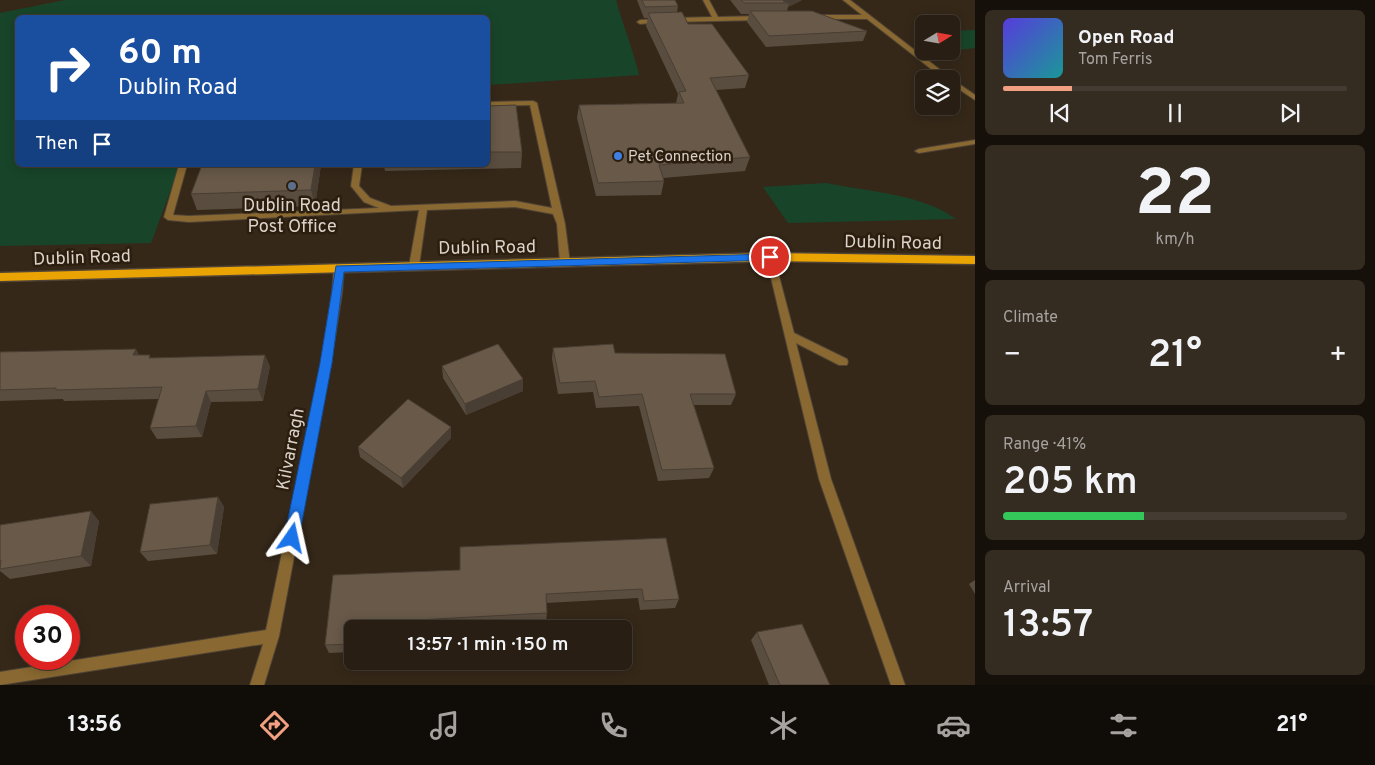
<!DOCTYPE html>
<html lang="en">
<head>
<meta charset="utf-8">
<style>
	body { margin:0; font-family:Overpass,sans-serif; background:#342b21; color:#f1f3f6; height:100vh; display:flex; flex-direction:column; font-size:19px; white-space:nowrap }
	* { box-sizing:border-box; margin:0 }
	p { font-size:16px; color:#a5a2a0 }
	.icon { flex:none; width:28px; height:28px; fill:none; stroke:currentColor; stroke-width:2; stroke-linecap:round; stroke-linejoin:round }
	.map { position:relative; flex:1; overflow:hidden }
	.panel { display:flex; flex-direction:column; gap:10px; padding:10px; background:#16100a; width:400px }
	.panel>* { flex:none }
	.hud { position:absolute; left:15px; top:15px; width:475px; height:152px; border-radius:8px; box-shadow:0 2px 12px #0003,0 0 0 1px #443c33; background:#1a4fa0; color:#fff; overflow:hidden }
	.needle { width:32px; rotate:79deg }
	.tools { position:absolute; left:915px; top:15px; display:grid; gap:10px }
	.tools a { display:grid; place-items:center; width:45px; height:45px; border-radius:8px; background:#281e13; box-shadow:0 2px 12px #0003,0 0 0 1px #443c33; font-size:25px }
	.speed { position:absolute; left:15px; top:605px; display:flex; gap:10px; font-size:25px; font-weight:700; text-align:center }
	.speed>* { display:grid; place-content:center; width:65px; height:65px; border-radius:50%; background:#281e13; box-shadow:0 2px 12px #0003,0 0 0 1px #443c33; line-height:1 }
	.speed .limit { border:8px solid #d22; background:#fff; color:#111 }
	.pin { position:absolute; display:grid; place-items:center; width:42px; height:42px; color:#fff; margin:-21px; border:2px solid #fff; border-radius:50%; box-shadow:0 1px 5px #0007 }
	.me { position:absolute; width:55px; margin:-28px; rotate:11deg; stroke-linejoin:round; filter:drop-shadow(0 0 4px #0008) }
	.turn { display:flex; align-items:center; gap:18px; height:105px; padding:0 20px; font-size:22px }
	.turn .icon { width:65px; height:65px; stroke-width:2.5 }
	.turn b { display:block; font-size:35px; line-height:42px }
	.then { display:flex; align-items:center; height:48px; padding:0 20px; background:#0003; gap:10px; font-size:19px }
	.big { font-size:38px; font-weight:600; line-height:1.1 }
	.panel .card { flex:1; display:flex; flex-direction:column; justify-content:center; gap:8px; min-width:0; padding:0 18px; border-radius:8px; background:#342b21 }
	.panel .dial { align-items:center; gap:0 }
	.dial b { font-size:65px; line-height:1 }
	.song { display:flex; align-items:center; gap:15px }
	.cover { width:60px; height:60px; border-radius:8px; background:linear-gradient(135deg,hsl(250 70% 55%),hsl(180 70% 35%)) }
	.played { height:5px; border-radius:2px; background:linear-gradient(90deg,#f2a081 20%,#443c33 20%) }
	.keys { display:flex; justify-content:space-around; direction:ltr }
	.heat { display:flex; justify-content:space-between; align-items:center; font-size:28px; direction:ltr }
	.charge { height:8px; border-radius:4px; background:linear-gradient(90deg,#34c759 41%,#443c33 0) }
	.trip { position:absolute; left:344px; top:620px; width:288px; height:50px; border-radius:8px; background:#281e13; box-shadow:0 2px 12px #0003,0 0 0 1px #443c33; font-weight:600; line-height:50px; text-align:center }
	.menu { display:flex; height:80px; justify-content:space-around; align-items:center; background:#100c08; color:#a5a2a0 }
	.menu .icon { width:35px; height:35px }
	.menu .current { color:#f2a081 }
	.menu b { font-size:22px; color:#f1f3f6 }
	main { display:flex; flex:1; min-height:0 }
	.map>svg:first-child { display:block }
	.green { fill:#18452a }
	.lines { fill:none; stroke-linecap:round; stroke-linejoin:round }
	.service-casing { stroke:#504335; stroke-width:2 }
	.minor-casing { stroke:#504335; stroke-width:2 }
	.primary-casing { stroke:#504335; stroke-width:3 }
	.service { fill:#896931; fill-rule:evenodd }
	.minor { fill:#896931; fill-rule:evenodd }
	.primary { fill:#e9a404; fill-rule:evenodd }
	.wall { fill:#594d3f }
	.shaded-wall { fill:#493e33 }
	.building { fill:#685949; stroke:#493e33 }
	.route { fill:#1a73e8; stroke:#114b97 }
	.shop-dot { fill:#3f7fe0; stroke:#2b1e0f; stroke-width:2 }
	.service-dot { fill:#5c6f8a; stroke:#2b1e0f; stroke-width:2 }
	.labels { text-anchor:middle; stroke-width:5; stroke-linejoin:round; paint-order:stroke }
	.far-poi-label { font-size:15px; fill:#dbd2c9; stroke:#2b1e0f; text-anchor:start }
	.poi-label { font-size:18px; fill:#dbd2c9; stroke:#2b1e0f }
	.street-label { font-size:18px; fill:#dbd2c9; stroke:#2b1e0f }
</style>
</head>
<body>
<main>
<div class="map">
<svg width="975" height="685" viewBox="0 0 975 685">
	<rect width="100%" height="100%" fill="#352819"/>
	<g class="green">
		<path d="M65,0H616C623,26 633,49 639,75L488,85V18H18V165H180L151,243L0,246V13Z"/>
		<polygon points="975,30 975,48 951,51 951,31"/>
		<path d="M826,183C868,192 920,193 956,219L788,223L763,187Z"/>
	</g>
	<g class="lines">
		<g class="service-casing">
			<g id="service">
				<polygon points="533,101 537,103 565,224 570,263 568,265 565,266 560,263 557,224 553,214 515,207 427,210 419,266 414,269 409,266 419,210 189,222 168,220 164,217 179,165 187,165 173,215 189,216 379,208 364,202 351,186 354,165 362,165 359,186 370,198 391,206 515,201 552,208 530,105 488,106 488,102"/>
				<polygon points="770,254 774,257 794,333 847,359 848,362 847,365 839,365 796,343 831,479 905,685 891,685 819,479 766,257"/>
			</g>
		</g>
		<g class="minor-casing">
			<g id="minor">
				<polygon points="703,0 709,0 718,17 761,16 764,18 761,20 674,22 671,20 674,18 712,17"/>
				<polygon points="843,0 850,0 952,79 975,95 975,100 951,84 951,79 944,79 867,19 816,19 813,17 816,15 862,15"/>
				<polygon points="659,19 662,21 661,22 640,24 637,22 640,20"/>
				<polygon points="975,140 975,144 919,153 915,151 919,149"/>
				<polygon points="339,265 344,268 342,293 331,363 279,636 264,685 250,685 263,644 0,685 0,672 266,630 321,363 332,293 334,268"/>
			</g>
		</g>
		<g class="primary-casing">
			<polygon id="primary" points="770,253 975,256 975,264 770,261 0,281 0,273"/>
		</g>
		<use href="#service" class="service"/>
		<use href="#minor" class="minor"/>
		<use href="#primary" class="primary"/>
	</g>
	<g class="wall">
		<polygon points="637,0 675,0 678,6 677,12 688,24 749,75 745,88 716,90 750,157 745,171 663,178 664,181 661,195 596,196 577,118 579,105 676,103 678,94 646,26 648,18 644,18"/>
		<polygon points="730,0 802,0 788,7 787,11 867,31 863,41 766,47 747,22 749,14 741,14"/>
		<polygon points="488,106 522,152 521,168 385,171 384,165 488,165"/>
		<polygon points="202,165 321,165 315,206 197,210 191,194"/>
		<polygon points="553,348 615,353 736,394 731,405 694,405 714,468 709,478 658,481 639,406 596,408 593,392 558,394 552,359"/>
		<polygon points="0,352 139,355 152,358 270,366 263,401 211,402 202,437 157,439 150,428 159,399 64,401 63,399 0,401"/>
		<polygon points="442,366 523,379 523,391 466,415 443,378"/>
		<polygon points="451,427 451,438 403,488 360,457 358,447"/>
		<polygon points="218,497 224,507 217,554 148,561 140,552"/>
		<polygon points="99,521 91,566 10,579 0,571 0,525"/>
		<polygon points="666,538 679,599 675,608 640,610 638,598 546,603 547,613 546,622 418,629 352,629 352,652 329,653 325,645 333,575 460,570 460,547"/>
		<polygon points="975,580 975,594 969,584"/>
		<polygon points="757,632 830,685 769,685 751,640"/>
	</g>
	<g class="shaded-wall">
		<polygon points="785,0 802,0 788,7 789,3 783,1"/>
		<polygon points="315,165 321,165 315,206 311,190"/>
		<polygon points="136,349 142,360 133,355"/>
		<polygon points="265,355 270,366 263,401 258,389"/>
		<polygon points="523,379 523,391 466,415 465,404"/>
		<polygon points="206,391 211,402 202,437 196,426"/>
		<polygon points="451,427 451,438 403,488 401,478"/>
		<polygon points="218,497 224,507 217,554 210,545"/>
		<polygon points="91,511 99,521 91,566 81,556"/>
	</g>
	<g class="building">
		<polygon points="642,0 675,0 678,6 645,7"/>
		<polygon points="741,0 785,0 783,1 789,3 744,3"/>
		<polygon points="750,11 812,11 867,31 769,36"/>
		<polygon points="682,12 688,24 712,24 749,75 710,78 750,157 659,165 664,181 598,183 579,105 684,103 679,92 686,91 648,13"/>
		<polygon points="516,105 522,152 488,152 488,106"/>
		<polygon points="202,165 315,165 311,190 191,194"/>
		<polygon points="498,344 523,379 465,404 442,366"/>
		<polygon points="613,344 615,353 725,354 736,394 690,394 714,468 662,470 642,394 599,397 595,381 560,383 553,348"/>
		<polygon points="136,349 133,355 150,355 149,358 265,355 258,389 206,391 196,426 150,428 162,387 56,390 56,388 0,390 0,352"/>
		<polygon points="408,399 451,427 401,478 358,447"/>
		<polygon points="218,497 210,545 140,552 150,504"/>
		<polygon points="91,511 81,556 0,569 1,560 0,560 0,525"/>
		<polygon points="666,538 679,599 644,601 642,589 546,594 547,613 416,620 416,629 352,629 352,644 325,645 333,575 460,570 460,547"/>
		<polygon points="802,624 830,685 780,685 757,632"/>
	</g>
	<polygon class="route" points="770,254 775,257 774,260 344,272 332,363 299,538 296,543 292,545 287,543 284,538 320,363 336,266"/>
	<circle class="shop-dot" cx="618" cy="156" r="5"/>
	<circle class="service-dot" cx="292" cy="186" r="5"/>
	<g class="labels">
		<g class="far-poi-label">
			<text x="628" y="161">Pet Connection</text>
		</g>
		<g class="poi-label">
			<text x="292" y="211">Dublin Road<tspan x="292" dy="21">Post Office</tspan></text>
		</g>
		<g class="street-label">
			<text transform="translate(893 242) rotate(1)" y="6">Dublin Road</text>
			<text transform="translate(487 247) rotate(-1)" y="6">Dublin Road</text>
			<text transform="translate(82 257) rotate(-2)" y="6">Dublin Road</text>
			<text transform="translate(290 449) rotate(-79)" y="6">Kilvarragh</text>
		</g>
	</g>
</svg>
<div class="tools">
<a><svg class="needle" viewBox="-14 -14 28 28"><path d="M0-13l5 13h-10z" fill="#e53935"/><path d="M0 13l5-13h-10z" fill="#a5a2a0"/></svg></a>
<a><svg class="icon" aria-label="layers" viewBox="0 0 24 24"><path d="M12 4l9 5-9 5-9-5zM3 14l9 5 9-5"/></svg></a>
</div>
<div class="speed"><div class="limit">30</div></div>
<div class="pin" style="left:770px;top:257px;background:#d93025"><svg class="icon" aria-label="arrive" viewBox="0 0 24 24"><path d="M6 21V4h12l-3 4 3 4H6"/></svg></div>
<svg class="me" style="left:292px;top:538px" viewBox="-20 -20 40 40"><path d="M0-17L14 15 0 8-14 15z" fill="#1a73e8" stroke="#fff" stroke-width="4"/></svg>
<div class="trip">13:57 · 1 min · 150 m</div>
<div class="hud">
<div class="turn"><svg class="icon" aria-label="right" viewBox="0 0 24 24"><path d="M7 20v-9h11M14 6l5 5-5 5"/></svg><div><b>60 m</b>Dublin Road</div></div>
<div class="then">Then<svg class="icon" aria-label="arrive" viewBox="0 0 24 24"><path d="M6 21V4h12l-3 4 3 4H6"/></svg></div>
</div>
</div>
<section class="panel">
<div class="card">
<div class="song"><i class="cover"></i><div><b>Open Road</b><p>Tom Ferris</p></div></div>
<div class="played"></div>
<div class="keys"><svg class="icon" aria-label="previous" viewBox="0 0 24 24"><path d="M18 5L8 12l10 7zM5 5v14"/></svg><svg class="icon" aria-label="pause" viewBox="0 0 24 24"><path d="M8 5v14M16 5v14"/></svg><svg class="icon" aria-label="next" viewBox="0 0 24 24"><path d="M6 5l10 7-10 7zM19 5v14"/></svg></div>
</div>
<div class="card dial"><b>22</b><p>km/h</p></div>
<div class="card"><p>Climate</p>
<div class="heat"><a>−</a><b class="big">21°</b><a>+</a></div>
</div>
<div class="card"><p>Range · 41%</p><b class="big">205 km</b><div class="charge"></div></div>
<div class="card"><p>Arrival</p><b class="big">13:57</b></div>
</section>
</main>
<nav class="menu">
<b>13:56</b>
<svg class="icon current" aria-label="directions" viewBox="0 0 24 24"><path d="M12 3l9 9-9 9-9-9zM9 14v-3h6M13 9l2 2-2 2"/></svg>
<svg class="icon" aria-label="music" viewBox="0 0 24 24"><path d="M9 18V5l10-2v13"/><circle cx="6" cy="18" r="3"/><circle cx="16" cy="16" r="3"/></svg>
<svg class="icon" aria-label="phone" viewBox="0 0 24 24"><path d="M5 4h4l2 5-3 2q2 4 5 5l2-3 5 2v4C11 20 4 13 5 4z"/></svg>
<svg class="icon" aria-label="climate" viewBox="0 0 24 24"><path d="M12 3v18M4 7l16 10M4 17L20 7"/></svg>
<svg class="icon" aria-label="car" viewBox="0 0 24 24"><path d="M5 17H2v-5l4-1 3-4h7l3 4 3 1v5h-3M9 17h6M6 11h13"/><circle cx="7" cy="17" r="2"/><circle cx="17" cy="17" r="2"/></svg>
<svg class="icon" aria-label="filters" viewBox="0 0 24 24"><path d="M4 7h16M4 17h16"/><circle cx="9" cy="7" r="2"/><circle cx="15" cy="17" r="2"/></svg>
<b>21°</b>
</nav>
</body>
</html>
